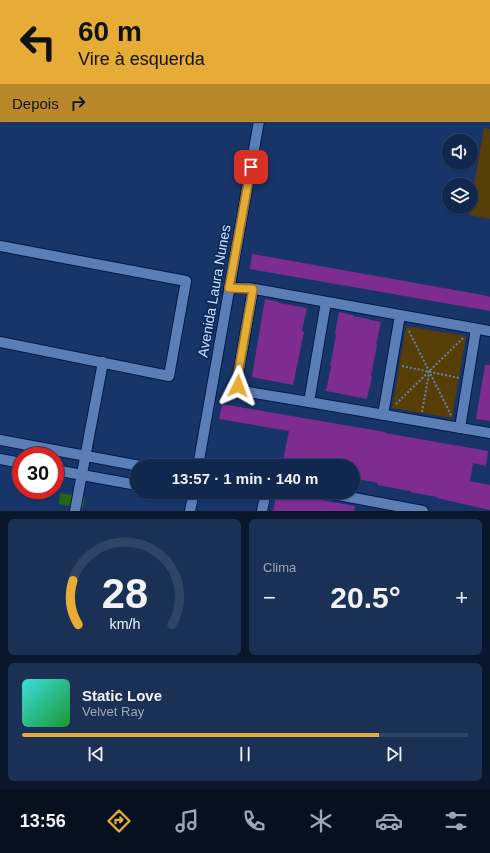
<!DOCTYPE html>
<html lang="pt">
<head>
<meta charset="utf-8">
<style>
	body { margin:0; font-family:Arial,sans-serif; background:#1a3055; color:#f1f3f6; height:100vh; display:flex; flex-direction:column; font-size:15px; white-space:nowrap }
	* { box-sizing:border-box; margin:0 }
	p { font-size:13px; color:#9ca6b6 }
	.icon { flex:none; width:22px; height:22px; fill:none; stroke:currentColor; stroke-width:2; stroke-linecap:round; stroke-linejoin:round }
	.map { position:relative; height:511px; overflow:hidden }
	.side { display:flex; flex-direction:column; gap:8px; padding:8px; background:#09162b; flex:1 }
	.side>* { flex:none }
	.banner { position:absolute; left:0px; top:0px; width:490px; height:122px; box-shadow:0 1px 3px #0004,0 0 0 1px #304466; background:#e7ac36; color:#111; overflow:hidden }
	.fabs { position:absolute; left:442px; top:134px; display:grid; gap:8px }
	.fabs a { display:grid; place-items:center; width:36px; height:36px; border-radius:50%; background:#11284e; box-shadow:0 1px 3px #0004,0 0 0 1px #304466; font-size:20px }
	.speed { position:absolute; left:12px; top:447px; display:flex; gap:8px; font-size:20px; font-weight:700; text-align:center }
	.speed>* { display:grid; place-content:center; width:52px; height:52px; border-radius:50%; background:#11284e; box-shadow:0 1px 3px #0004,0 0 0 1px #304466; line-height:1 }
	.speed .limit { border:6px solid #d22; background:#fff; color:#111 }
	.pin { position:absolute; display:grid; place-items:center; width:34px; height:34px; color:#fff; margin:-17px; border-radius:8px; box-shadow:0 2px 6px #0006 }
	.me { position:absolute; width:44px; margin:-22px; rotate:3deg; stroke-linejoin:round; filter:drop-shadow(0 0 3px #0008) }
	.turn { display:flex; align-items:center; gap:14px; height:84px; padding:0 12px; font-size:18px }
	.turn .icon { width:52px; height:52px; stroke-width:2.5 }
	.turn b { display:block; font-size:28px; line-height:34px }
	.then { display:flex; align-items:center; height:38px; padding:0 12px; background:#0003; gap:8px; font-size:15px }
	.big { font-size:30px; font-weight:800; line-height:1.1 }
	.side .widget { flex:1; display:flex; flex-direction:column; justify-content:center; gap:6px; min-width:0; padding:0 14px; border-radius:6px; background:#1a3055 }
	.side .dial { align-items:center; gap:0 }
	.dial svg { height:104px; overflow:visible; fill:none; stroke:#304466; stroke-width:7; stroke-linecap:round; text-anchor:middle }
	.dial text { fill:#f1f3f6; stroke:none }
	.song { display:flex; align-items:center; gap:12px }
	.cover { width:48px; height:48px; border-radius:6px; background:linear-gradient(135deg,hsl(180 70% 55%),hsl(130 70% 35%)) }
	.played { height:4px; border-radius:2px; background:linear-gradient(90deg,#e7ac36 80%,#304466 80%) }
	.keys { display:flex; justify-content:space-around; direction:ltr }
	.heat { display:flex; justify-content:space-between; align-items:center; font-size:22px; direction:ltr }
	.side .tiles { flex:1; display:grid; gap:8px; grid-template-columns:1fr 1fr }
	.widget:last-child { grid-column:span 2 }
	.trip { position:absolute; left:130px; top:459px; width:230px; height:40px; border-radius:20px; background:#11284e; box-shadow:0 1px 3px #0004,0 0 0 1px #304466; font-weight:800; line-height:40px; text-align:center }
	.tabs { display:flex; height:64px; justify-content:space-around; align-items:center; background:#07101f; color:#9ca6b6 }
	.tabs .icon { width:28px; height:28px }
	.tabs .active { color:#e7ac36 }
	.tabs b { font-size:18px; color:#f1f3f6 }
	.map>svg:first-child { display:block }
	.green { fill:#573e07 }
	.water { fill:#246813 }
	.building { fill:#7e2c8f }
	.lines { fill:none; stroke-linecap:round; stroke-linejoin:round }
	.minor-casing { stroke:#001a4b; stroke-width:12 }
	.tertiary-casing { stroke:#001a4b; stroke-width:12 }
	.path { stroke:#6881ac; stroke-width:2; stroke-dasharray:2 2; stroke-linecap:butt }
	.minor { stroke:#5c7eb7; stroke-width:10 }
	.tertiary { stroke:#5c7eb7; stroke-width:10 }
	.route-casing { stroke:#967023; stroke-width:10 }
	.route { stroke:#e7ac36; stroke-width:7 }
	.labels { text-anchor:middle; stroke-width:4; stroke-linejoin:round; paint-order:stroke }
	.street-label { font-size:14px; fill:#cce0ff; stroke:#0d2a5c }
</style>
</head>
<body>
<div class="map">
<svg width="490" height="511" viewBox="0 0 490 511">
	<rect width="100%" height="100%" fill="#173568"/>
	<g class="green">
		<polygon points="484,128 490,129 490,219 469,215 470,207 471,207 471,202"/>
		<polygon points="406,326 466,336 452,418 392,408"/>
	</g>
	<polygon class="water" points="60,493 85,497 83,508 59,504"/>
	<g class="building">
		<polygon points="252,254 483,295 490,297 490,311 250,269"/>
		<polygon points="265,299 279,302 279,303 307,308 302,331 304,332 293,385 252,377"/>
		<polygon points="339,312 353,315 353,316 381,322 376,345 377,345 371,376 372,377 367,399 326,391 331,366 330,366 336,335 335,334"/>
		<polygon points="485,365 490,365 490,421 476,419"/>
		<polygon points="222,404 385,432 385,433 488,451 486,466 473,463 470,481 490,485 490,510 437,498 437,497 410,492 410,491 378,485 378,483 353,478 353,466 282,466 289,431 219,419"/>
		<polygon points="277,492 355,506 354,511 273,511"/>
	</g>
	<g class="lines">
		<g class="minor-casing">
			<g id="minor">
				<polyline points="439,0 444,1"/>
				<polyline points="489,9 490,9"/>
				<polyline points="0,246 186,281 169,376 0,342"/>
				<polyline points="229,288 249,288 490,331"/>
				<polyline points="253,289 237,381 238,386 242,391 309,402 490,433"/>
				<polyline points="309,402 326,302"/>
				<polyline points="383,415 400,315"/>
				<polyline points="460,428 476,329"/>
				<polyline points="0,440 140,466"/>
				<polyline points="0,459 21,463"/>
				<polyline points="55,470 137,485"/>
				<polyline points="175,492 193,495"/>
				<polyline points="322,492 423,511"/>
				<polyline points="75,511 103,362"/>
				<polyline points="262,511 266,492"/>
			</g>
		</g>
		<g class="tertiary-casing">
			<g id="tertiary">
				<polyline points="280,1 280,0"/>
				<polyline points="0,11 1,11"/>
				<polyline points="489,103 490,103"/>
				<polyline points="198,466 259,121"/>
				<polyline points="190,511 194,492"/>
			</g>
		</g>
		<g class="path">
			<polyline points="409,331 451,415"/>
			<polyline points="402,366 459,378"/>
			<polyline points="396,404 464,337"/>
			<polyline points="422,412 429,373"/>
		</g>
		<use href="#minor" class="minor"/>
		<use href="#tertiary" class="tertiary"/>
	</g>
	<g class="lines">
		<g class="route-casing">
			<polyline id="route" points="238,386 237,381 238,374 253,289 229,288 251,167"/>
		</g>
		<use href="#route" class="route"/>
	</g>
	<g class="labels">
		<g class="street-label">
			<text transform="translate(214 291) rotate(-80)" y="5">Avenida Laura Nunes</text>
		</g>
	</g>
</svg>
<div class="fabs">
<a><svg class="icon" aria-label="sound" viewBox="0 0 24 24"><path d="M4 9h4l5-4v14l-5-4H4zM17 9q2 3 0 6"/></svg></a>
<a><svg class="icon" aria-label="layers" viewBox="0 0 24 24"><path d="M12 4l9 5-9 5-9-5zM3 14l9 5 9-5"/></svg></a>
</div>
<div class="speed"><div class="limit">30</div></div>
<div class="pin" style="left:251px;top:167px;background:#d93025"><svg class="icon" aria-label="arrive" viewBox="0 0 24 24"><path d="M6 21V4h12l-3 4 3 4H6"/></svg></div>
<svg class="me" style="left:238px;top:386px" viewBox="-20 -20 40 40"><path d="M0-17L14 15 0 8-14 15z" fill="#e7ac36" stroke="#fff" stroke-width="4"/></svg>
<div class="trip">13:57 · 1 min · 140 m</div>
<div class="banner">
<div class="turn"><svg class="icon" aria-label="left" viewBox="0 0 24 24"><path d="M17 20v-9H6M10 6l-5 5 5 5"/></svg><div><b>60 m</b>Vire à esquerda</div></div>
<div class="then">Depois<svg class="icon" aria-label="right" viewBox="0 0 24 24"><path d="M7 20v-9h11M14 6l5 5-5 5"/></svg></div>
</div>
</div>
<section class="side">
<div class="tiles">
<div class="widget dial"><svg viewBox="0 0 100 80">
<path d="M14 69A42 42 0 1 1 86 69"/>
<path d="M14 69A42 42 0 0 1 10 35" stroke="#e7ac36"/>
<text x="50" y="56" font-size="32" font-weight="700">28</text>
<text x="50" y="72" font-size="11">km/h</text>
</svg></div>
<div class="widget"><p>Clima</p>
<div class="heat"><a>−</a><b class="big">20.5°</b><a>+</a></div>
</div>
<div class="widget">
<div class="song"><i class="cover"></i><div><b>Static Love</b><p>Velvet Ray</p></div></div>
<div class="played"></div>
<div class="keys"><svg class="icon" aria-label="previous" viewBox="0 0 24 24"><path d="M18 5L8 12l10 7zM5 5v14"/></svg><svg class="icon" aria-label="pause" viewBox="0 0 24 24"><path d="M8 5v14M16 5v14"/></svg><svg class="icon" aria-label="next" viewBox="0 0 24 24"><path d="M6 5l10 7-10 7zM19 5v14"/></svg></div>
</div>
</div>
</section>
<nav class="tabs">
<b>13:56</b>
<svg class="icon active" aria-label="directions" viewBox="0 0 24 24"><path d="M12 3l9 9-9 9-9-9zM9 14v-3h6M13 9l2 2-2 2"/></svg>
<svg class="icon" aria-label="music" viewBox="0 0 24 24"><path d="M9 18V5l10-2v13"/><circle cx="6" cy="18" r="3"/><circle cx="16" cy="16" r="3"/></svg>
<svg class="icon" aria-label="phone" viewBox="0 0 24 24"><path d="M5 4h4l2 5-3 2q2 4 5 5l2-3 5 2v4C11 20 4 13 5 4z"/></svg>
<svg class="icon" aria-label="climate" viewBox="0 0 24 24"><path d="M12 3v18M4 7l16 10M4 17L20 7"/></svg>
<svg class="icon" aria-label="car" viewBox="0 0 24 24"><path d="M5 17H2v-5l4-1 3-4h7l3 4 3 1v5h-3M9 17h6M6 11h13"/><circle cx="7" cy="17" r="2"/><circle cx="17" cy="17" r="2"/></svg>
<svg class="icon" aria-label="filters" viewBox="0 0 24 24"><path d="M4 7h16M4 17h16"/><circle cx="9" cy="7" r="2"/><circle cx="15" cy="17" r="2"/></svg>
</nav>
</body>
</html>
